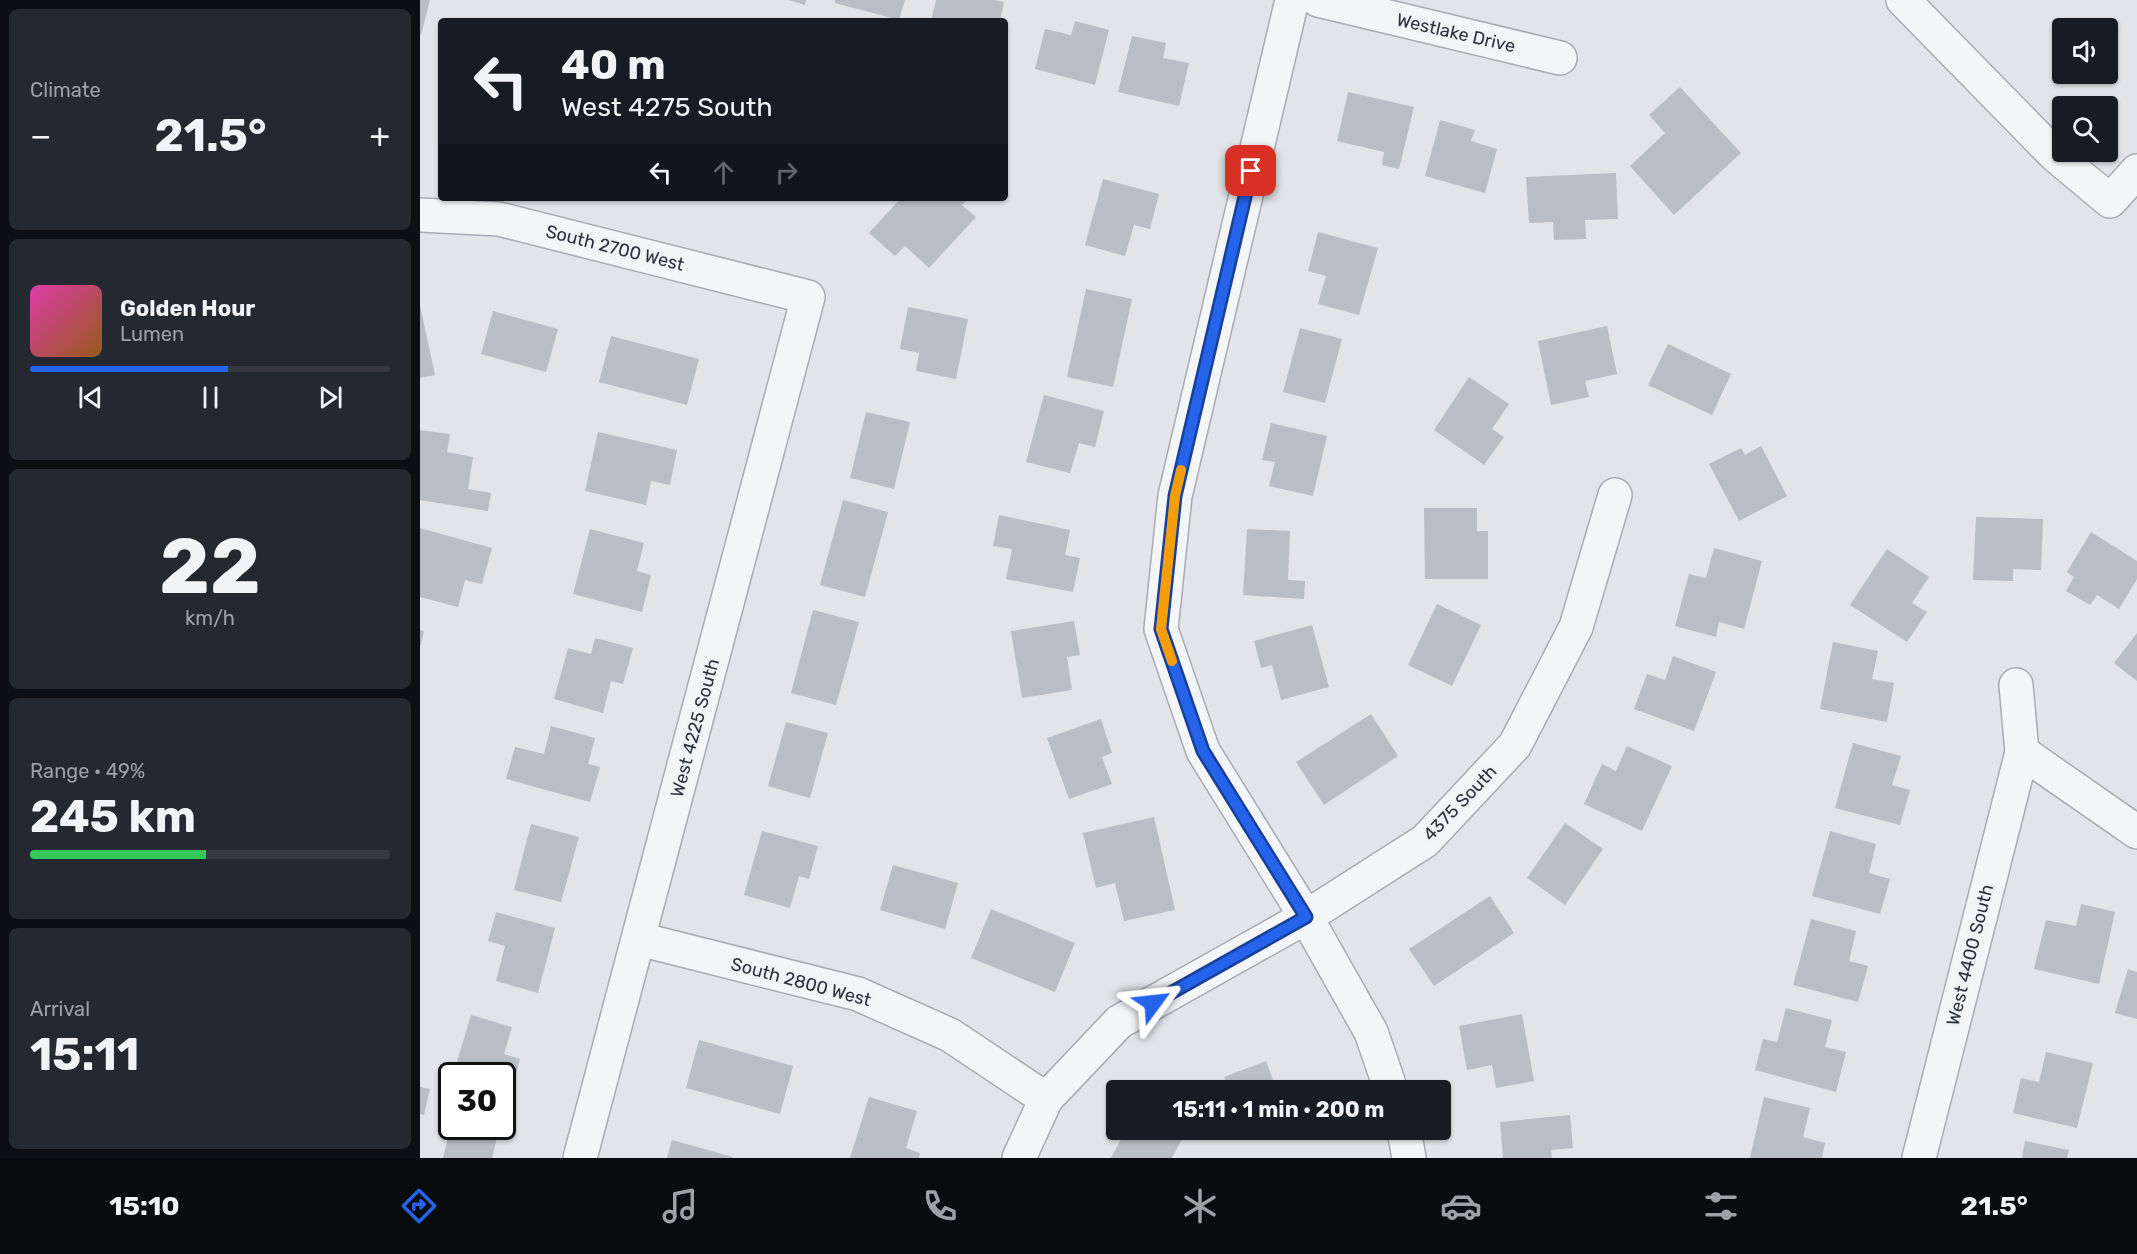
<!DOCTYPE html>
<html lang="en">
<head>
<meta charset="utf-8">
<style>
	body { margin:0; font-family:Rubik,sans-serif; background:#242831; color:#f1f3f6; height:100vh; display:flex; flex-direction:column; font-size:22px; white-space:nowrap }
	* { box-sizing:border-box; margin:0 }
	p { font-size:20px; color:#9ea1a6 }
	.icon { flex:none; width:33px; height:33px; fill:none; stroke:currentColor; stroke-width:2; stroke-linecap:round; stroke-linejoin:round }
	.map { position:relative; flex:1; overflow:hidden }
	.panel { display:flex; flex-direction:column; gap:9px; padding:9px; background:#0d0f14; width:420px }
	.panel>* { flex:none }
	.banner { position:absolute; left:18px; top:18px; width:570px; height:183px; border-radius:6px; box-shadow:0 2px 4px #0004; background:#171b24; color:#f1f3f6; overflow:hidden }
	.tools { position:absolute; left:1632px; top:18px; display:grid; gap:12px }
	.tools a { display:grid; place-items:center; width:66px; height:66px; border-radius:6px; background:#171b24; box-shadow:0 2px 4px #0004; font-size:30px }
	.speed { position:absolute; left:18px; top:1062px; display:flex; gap:12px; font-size:30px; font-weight:700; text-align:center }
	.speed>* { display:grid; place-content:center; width:78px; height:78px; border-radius:50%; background:#171b24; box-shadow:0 2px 4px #0004; line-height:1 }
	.speed .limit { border:3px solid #111; border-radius:9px; background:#fff; color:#111 }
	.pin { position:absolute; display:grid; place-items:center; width:51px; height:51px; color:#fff; margin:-26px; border-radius:12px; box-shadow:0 3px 9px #0006 }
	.me { position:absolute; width:66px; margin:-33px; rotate:60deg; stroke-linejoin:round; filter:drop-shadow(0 0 4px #0008) }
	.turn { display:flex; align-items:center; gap:21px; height:126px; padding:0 24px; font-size:27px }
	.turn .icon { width:78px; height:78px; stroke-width:2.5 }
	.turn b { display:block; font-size:42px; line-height:51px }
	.lanes { display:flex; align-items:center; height:57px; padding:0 24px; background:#0003; justify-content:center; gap:30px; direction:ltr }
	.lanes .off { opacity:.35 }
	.big { font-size:45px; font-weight:700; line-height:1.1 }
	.panel .widget { flex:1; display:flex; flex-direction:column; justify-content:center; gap:9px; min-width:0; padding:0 21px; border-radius:9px; background:#242831 }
	.panel .dial { align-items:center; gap:0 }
	.dial b { font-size:78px; line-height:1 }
	.song { display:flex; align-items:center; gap:18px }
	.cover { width:72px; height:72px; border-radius:9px; background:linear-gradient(135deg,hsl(320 70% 55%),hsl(30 70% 35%)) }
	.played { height:6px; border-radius:3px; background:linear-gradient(90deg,#2563eb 55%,#363941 55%) }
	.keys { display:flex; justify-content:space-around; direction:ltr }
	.heat { display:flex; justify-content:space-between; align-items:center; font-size:33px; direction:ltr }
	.charge { height:9px; border-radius:4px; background:linear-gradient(90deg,#34c759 49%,#363941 0) }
	.trip { position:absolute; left:686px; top:1080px; width:345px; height:60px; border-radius:6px; background:#171b24; box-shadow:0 2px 4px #0004; font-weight:700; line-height:60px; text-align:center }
	.dock { display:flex; height:96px; justify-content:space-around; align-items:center; background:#090b0e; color:#9ea1a6 }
	.dock .icon { width:42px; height:42px }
	.dock .selected { color:#2563eb }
	.dock b { font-size:27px; color:#f1f3f6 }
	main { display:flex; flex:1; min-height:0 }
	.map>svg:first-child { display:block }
	.building { fill:#b9bdc5 }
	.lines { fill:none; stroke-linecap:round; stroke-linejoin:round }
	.minor-casing { stroke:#a8abb3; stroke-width:36 }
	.minor { stroke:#f4f5f7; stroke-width:33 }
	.route-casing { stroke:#184099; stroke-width:15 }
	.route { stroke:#2563eb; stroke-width:10 }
	.slow { stroke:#f59e0b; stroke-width:10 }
	.labels { text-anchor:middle; stroke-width:5; stroke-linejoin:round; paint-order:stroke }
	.street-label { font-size:18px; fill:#2c323f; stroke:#f1f3f6 }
</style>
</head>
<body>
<main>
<section class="panel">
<div class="widget"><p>Climate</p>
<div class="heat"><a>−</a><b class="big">21.5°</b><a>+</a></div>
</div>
<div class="widget">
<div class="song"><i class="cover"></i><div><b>Golden Hour</b><p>Lumen</p></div></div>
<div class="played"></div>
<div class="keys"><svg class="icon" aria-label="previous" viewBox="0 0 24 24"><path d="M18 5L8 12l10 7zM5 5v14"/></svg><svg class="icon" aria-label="pause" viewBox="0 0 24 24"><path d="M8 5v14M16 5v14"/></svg><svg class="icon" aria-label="next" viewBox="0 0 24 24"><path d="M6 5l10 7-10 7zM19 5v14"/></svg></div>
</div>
<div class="widget dial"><b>22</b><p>km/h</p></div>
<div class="widget"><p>Range · 49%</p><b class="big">245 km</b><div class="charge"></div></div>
<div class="widget"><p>Arrival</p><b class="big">15:11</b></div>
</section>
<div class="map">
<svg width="1717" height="1158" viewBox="0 0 1717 1158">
	<rect width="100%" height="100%" fill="#e2e4e9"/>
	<g class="building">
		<polygon points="0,0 10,0 1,35 0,35"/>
		<polygon points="369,0 386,0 385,5"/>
		<polygon points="415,0 485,0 479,20 415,3"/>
		<polygon points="516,0 574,0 584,2 580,21 511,21"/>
		<polygon points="655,21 689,30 675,85 615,69 625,29 651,35"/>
		<polygon points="712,36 746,43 743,58 769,63 759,106 698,92"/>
		<polygon points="1260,87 1321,153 1254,215 1210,166 1245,133 1229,115"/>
		<polygon points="928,92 994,107 979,169 962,165 964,152 917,141"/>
		<polygon points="1020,120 1055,130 1051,141 1077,149 1065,193 1005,176"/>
		<polygon points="1196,173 1198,219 1165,220 1166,239 1134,240 1133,222 1109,223 1106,177"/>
		<polygon points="683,179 739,194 730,229 714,225 705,256 665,245"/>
		<polygon points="481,198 516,198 519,201 522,198 549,198 542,205 556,217 509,268 485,246 475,256 449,233"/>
		<polygon points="898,232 958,248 939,315 898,304 906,276 888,271"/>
		<polygon points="666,289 712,299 693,387 647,377"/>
		<polygon points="0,305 15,375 0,378"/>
		<polygon points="488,307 548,319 536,379 496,371 499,353 480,349"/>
		<polygon points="73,311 138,329 126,372 61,354"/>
		<polygon points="1187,326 1197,374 1165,381 1169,397 1131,405 1118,341"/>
		<polygon points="880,328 922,339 905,403 863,392"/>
		<polygon points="191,336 279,359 267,405 179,382"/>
		<polygon points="1248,344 1311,374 1292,415 1228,385"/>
		<polygon points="1049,377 1089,404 1072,429 1084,437 1064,465 1014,430"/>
		<polygon points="624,395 684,411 675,447 659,443 650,473 606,462"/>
		<polygon points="446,412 490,422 474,489 430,478"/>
		<polygon points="851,423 907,436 893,496 849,486 855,462 842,460"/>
		<polygon points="0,430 30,434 27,452 53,457 48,489 71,493 68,511 0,500"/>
		<polygon points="178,432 257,450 250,485 231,481 226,505 165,491"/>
		<polygon points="1341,446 1367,496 1319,521 1289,464 1321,448 1325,455"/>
		<polygon points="423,500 468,512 445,597 400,585"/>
		<polygon points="1004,508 1057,508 1057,531 1068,531 1068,579 1005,579"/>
		<polygon points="579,515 650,530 645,555 660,558 653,592 586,579 592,549 573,546"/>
		<polygon points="1556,517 1623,519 1621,570 1593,569 1593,581 1553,580"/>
		<polygon points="0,528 72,548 62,584 45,580 38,607 0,597"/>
		<polygon points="170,529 224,543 217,571 231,575 222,612 153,594"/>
		<polygon points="827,529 870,531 868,580 885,581 884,599 823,595"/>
		<polygon points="1671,532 1717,561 1717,579 1699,609 1677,595 1670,605 1646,591 1654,577 1647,572"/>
		<polygon points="1294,548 1342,561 1324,629 1299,622 1296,637 1255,626 1269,574 1286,578"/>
		<polygon points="1467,549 1509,577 1492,603 1507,612 1487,642 1430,605"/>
		<polygon points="1017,604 1061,625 1032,686 988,665"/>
		<polygon points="393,610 439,622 416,705 371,693"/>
		<polygon points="654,621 660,655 647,657 652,690 602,698 591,631"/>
		<polygon points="892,625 909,687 861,700 852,665 841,668 834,641"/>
		<polygon points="0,630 4,631 1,645 0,645"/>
		<polygon points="1717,633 1717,681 1694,663"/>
		<polygon points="175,638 213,648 203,684 191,681 183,713 134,699 148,648 171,654"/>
		<polygon points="1413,642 1458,651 1452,679 1474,683 1467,722 1400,709"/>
		<polygon points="1253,656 1296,672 1274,731 1214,709 1227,674 1245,680"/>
		<polygon points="951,714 978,756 904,805 876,762"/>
		<polygon points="681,719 692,753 682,757 692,784 649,799 627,738"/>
		<polygon points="366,722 408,733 390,798 348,786"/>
		<polygon points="131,726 175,738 168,764 180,767 170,802 86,779 95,747 124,754"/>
		<polygon points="1433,743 1481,756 1472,785 1490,790 1480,825 1415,808"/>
		<polygon points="1207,746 1252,766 1222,831 1164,804 1182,764 1196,771"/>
		<polygon points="734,817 755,910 704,921 695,883 676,888 663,833"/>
		<polygon points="1145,823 1183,849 1145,905 1107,878"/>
		<polygon points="111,824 159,837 141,902 94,890"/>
		<polygon points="342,831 398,846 389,879 379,876 370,908 324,895"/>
		<polygon points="1410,831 1456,844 1449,873 1470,879 1460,914 1392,896"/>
		<polygon points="473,865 538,883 525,929 460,910"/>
		<polygon points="1070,896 1094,933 1014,986 989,949"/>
		<polygon points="1661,904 1695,912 1679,984 1614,969 1626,920 1656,926"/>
		<polygon points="571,909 655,943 635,992 551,958"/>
		<polygon points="76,912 135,928 118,993 76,981 85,946 68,941"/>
		<polygon points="1391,919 1436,931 1429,961 1448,966 1438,1002 1373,985"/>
		<polygon points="1708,969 1717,972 1717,1019 1695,1013"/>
		<polygon points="1366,1008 1412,1020 1405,1047 1426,1052 1416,1092 1335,1070 1343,1039 1357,1042"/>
		<polygon points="1102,1014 1114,1081 1076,1088 1072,1065 1047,1070 1039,1026"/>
		<polygon points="51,1015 92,1027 84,1054 100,1059 91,1091 82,1089 82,1076 33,1075"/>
		<polygon points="279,1040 373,1066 360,1114 266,1088"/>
		<polygon points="1626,1052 1673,1063 1657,1128 1593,1113 1601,1078 1619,1082"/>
		<polygon points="846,1061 856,1088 871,1082 875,1090 809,1090 804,1077"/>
		<polygon points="0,1087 10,1089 4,1115 0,1114"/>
		<polygon points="449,1097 497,1111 486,1148 500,1153 499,1158 430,1158"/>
		<polygon points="1344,1097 1390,1108 1383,1137 1405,1143 1402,1158 1330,1158"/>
		<polygon points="1150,1115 1153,1148 1131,1150 1132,1158 1083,1158 1080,1122"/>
		<polygon points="31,1126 80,1126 72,1158 23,1158"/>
		<polygon points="706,1130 749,1130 763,1137 752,1158 691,1158"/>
		<polygon points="252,1140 313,1157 312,1158 247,1158"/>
		<polygon points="1605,1141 1649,1150 1647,1158 1602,1158"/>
	</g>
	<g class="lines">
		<g class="minor-casing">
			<g id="minor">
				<polyline points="898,0 1140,58"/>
				<polyline points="1483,0 1635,155 1690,201 1717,171"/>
				<polyline points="0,215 79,219 388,297 160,1158"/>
				<polyline points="1602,752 1717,832"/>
				<polyline points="219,939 438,994 530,1035 626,1099"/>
				<polyline points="971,1090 951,1032 886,917 1005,841 1095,745 1156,627 1195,495"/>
				<polyline points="984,1130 989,1158"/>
				<polyline points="599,1158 626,1099 699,1022 886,917 783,751 741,629 755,496 872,0"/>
				<polyline points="1499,1158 1602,752 1596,685"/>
			</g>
		</g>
		<use href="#minor" class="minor"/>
	</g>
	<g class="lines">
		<g class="route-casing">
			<polyline id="route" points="733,1003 886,917 783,751 741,629 755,496 831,171"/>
		</g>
		<use href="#route" class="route"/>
		<polyline class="slow" points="752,661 741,629 755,496 761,470"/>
	</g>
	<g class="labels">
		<g class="street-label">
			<text transform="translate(1036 33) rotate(13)" y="6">Westlake Drive</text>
			<text transform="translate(195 248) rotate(14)" y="6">South 2700 West</text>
			<text transform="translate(275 728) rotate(-75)" y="6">West 4225 South</text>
			<text transform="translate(1040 803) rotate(-46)" y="6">4375 South</text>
			<text transform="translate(1550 955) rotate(-76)" y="6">West 4400 South</text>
			<text transform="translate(381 982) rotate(15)" y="6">South 2800 West</text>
		</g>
	</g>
</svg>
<div class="tools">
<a><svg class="icon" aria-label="sound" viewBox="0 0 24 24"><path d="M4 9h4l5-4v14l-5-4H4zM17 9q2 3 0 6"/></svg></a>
<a><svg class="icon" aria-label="search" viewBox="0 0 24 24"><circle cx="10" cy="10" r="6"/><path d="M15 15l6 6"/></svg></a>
</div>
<div class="speed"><div class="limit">30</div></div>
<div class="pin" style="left:831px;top:171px;background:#d93025"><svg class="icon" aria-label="arrive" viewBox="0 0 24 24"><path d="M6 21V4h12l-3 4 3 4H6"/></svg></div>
<svg class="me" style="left:733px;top:1003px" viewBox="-20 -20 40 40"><path d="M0-17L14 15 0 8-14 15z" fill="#2563eb" stroke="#fff" stroke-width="4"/></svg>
<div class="trip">15:11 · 1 min · 200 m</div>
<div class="banner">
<div class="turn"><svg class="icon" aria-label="left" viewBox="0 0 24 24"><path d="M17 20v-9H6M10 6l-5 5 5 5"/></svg><div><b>40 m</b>West 4275 South</div></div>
<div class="lanes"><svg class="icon" aria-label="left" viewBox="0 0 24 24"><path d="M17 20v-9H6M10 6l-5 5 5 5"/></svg><svg class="icon off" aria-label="ahead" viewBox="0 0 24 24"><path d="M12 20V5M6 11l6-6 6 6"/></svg><svg class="icon off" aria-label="right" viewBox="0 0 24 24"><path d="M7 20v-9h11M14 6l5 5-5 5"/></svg></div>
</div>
</div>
</main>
<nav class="dock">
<b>15:10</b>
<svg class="icon selected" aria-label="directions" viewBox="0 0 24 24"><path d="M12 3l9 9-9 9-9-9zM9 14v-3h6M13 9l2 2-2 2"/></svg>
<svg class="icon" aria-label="music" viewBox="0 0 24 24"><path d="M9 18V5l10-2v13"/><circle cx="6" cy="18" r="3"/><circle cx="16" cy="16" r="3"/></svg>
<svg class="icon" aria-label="phone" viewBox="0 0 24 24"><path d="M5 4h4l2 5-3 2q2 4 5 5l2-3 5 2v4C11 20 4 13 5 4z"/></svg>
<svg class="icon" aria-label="climate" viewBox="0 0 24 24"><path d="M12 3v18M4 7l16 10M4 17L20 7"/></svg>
<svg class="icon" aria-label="car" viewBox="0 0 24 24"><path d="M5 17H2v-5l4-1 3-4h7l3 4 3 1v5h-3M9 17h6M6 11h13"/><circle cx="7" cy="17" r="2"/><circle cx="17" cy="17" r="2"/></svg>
<svg class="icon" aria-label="filters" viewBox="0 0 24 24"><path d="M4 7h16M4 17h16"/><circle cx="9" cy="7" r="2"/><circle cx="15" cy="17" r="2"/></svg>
<b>21.5°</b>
</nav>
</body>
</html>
